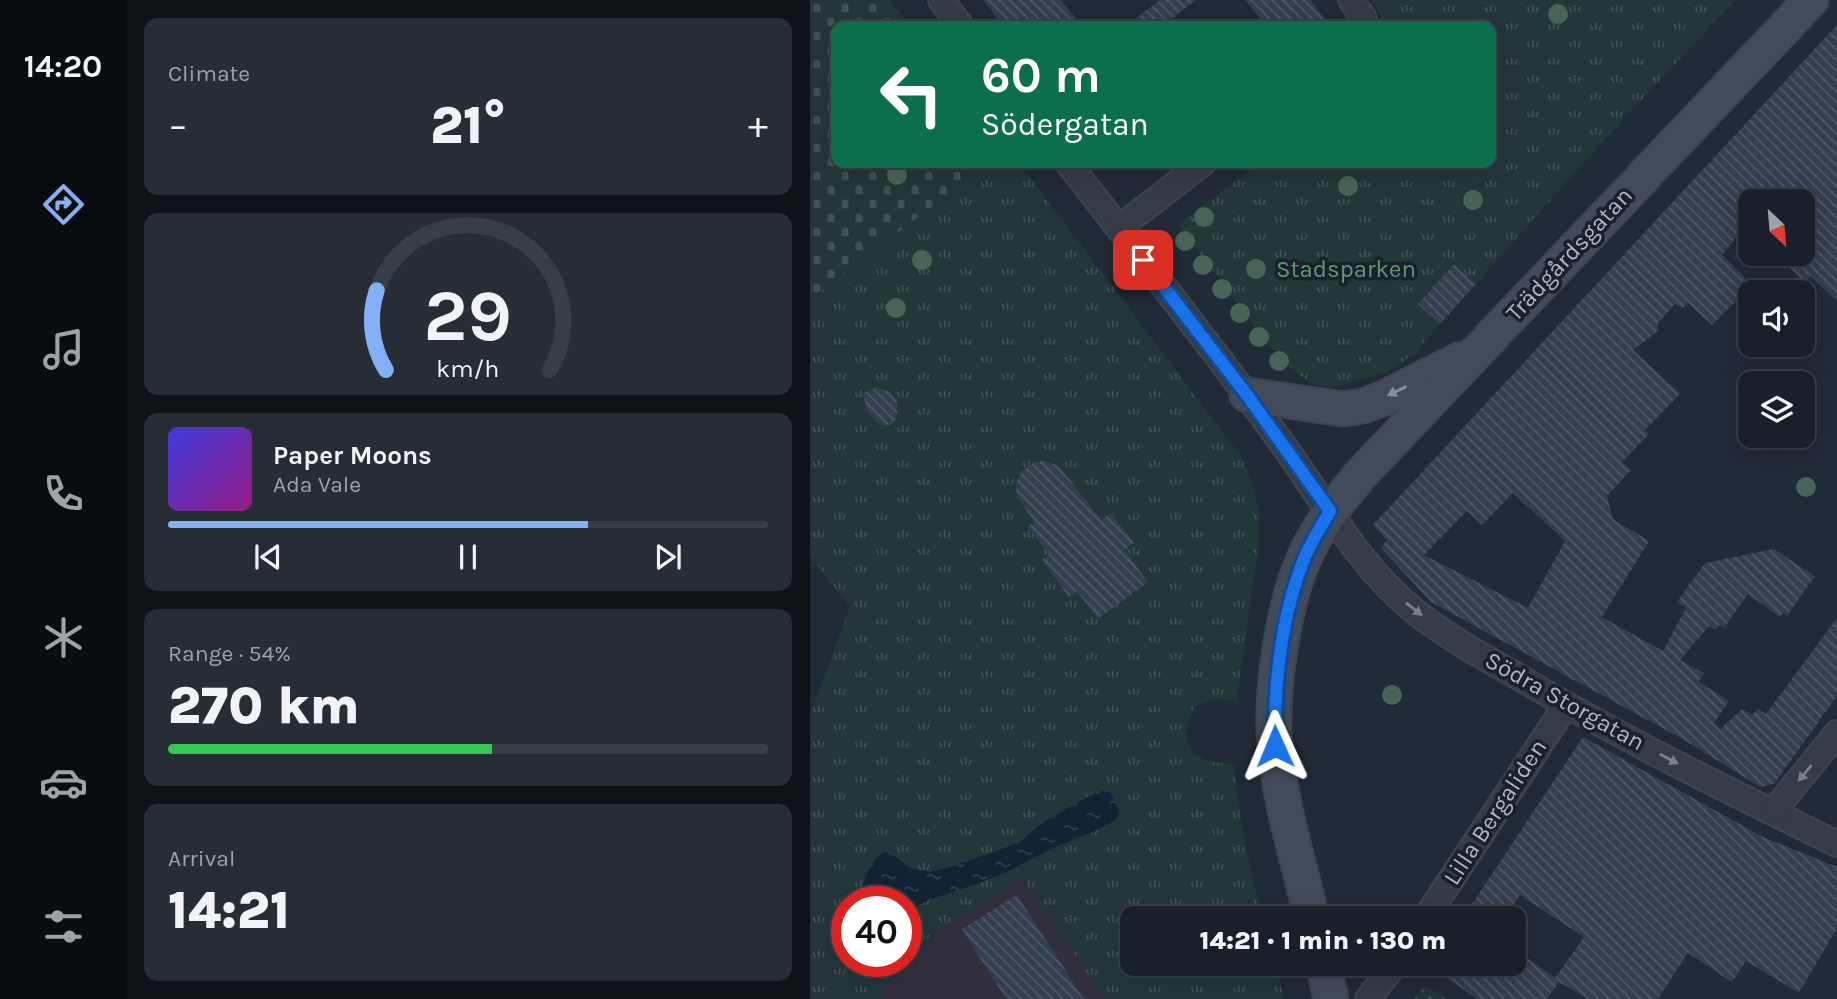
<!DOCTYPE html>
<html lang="en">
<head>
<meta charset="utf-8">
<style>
	body { margin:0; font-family:Karla,sans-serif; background:#262d35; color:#f1f3f6; height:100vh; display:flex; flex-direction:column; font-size:26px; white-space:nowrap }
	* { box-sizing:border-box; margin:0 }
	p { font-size:23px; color:#9fa3a8 }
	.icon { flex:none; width:38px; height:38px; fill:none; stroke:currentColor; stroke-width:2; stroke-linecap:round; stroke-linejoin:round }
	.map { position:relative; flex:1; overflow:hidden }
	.side { display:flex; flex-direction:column; gap:18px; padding:18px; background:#0e1217; width:684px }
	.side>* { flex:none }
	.top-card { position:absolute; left:21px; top:21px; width:665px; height:147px; border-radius:14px; box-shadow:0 7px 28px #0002,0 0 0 2px #373e46; background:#0b6e4f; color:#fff; overflow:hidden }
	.needle { width:46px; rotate:154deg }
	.fabs { position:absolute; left:928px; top:189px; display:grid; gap:14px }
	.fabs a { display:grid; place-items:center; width:77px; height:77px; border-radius:14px; background:#192029; box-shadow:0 7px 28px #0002,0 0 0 2px #373e46; font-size:35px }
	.speed { position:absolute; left:21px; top:886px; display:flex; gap:14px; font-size:35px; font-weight:700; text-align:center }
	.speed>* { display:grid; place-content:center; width:91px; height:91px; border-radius:50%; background:#192029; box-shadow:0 7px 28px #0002,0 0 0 2px #373e46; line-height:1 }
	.speed .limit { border:10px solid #d22; background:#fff; color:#111 }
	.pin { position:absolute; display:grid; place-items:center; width:60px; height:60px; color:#fff; margin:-30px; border-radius:14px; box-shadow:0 4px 10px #0006 }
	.me { position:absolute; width:77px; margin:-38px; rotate:359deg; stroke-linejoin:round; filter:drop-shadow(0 0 5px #0008) }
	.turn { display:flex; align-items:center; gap:24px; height:147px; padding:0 35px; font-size:32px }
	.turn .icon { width:91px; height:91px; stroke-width:2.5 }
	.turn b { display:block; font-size:49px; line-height:60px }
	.big { font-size:52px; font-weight:800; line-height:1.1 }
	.side .tile { flex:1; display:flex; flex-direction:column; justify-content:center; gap:10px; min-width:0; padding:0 24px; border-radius:14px; background:#262d35 }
	.side .dial { align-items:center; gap:0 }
	.dial svg { height:182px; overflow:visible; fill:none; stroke:#373e46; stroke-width:7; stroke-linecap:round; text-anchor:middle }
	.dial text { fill:#f1f3f6; stroke:none }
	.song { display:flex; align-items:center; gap:21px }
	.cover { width:84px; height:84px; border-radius:10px; background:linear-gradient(135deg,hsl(240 70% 55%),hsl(310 70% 35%)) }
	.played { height:7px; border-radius:4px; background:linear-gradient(90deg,#83aff4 70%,#373e46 70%) }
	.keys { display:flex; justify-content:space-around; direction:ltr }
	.heat { display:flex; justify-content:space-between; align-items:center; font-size:38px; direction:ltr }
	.charge { height:10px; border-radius:5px; background:linear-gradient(90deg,#34c759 54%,#373e46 0) }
	.trip { position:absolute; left:310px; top:906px; width:406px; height:70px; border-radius:14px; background:#192029; box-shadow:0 7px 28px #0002,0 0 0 2px #373e46; font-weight:800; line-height:70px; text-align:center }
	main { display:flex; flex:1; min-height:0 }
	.menu { display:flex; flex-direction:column; width:126px; justify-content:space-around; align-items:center; background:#0a0d10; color:#9fa3a8 }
	.menu .icon { width:49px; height:49px }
	.menu .current { color:#83aff4 }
	.menu b { font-size:32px; color:#f1f3f6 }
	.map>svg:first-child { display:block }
	.medical { fill:#312f3c }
	.grass { fill:url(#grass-dots) }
	.cemetery { fill:url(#cemetery-stones) }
	.park { fill:url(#park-tufts) }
	.water { fill:url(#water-ripples) }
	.building { fill:url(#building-back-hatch); fill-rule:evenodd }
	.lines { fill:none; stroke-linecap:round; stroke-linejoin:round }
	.street-casing { stroke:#3e4551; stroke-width:28 }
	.secondary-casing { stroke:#3e4551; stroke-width:37 }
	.street { stroke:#343c47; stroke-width:24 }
	.secondary { stroke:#424b5a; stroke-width:33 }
	.tree { fill:#486457 }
	.oneway { fill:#89919f }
	.oneway2 { fill:#78808c }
	.route-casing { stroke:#114b97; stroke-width:18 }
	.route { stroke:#1a73e8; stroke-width:12 }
	.labels { text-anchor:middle; stroke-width:7; stroke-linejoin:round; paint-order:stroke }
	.street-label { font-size:24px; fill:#afb7c4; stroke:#1a212c }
	.park-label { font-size:24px; fill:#679471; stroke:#1a212c }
</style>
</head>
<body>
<main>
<nav class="menu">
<b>14:20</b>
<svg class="icon current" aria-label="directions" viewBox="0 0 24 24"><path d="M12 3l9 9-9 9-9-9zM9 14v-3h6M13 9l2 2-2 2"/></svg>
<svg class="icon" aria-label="music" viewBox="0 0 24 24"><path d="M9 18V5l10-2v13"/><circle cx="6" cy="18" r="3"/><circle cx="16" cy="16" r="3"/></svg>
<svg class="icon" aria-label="phone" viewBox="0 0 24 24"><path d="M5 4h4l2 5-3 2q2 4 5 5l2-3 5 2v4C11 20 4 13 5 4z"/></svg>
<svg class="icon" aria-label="climate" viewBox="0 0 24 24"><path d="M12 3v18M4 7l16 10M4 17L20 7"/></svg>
<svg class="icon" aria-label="car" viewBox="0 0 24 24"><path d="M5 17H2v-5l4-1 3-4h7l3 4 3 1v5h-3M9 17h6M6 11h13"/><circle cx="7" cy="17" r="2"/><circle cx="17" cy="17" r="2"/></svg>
<svg class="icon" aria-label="filters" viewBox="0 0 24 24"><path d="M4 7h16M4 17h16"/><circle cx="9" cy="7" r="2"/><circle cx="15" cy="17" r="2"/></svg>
</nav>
<section class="side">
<div class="tile"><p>Climate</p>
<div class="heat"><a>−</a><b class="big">21°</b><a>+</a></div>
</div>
<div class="tile dial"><svg viewBox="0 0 100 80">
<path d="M14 69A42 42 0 1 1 86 69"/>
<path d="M14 69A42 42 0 0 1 10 34" stroke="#83aff4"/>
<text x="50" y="56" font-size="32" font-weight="700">29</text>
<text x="50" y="72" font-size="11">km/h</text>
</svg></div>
<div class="tile">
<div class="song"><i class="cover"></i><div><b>Paper Moons</b><p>Ada Vale</p></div></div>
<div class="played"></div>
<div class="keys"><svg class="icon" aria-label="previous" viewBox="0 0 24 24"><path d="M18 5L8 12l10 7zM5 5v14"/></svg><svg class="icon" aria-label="pause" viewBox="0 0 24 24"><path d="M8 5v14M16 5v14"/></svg><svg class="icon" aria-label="next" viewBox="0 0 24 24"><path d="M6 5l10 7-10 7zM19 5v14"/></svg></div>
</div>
<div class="tile"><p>Range · 54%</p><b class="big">270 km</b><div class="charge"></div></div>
<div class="tile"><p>Arrival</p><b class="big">14:21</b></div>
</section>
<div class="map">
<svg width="1027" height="999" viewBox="0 0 1027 999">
	<defs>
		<pattern id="grass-dots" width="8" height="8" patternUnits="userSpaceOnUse" patternTransform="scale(1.75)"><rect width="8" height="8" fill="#233638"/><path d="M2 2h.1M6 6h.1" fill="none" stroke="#405153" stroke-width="1.8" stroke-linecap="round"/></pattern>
		<pattern id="cemetery-stones" width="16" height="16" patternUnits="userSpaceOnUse" patternTransform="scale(1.75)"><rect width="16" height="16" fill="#233638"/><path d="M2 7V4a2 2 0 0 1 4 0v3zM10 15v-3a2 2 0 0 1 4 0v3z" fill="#405153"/></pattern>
		<pattern id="park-tufts" width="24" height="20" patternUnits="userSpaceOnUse" patternTransform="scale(1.75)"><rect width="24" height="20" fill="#233638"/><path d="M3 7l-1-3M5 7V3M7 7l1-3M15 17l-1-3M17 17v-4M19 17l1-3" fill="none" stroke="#405153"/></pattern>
		<pattern id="water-ripples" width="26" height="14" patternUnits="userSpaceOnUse" patternTransform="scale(1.75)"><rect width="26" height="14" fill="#152234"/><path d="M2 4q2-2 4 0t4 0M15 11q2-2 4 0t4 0" fill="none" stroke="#344050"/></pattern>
		<pattern id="building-back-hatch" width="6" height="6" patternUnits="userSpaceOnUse" patternTransform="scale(1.75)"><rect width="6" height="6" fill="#333e4e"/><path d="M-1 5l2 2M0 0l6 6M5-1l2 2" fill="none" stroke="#4e5866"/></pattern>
	</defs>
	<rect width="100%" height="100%" fill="#212a37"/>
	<polygon class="medical" points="212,878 295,999 72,999 90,961 96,961 96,952"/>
	<polygon class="grass" points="614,985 636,999 604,999"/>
	<polygon class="cemetery" points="0,0 79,0 100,26 26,26 26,163 180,163 0,299"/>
	<g class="park">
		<polygon points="562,0 925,0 786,149 603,355 579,371 532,385 520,387 504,384 490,376 467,356 368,224 450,163 681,163 681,26 571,26 571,17"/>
		<path d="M180,163H209L431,456C458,510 449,542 441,599C436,633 432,667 427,701L407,699L385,706C377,721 371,742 385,754C394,762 413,763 424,765C428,818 440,868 453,919H322V964H465L474,999H295L212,878L96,952V911C125,895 157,889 187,876C220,862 251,843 285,832L290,790L232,823L209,843L141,867L120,872L101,868L77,851L46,901H37V961H90L72,999H0V715L40,607L0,556V299Z"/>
	</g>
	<path class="water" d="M290,790L300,793L309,810L308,817C294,830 277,833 260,840C235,851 212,865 187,876C157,889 125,895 96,911V901H46C55,884 58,858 77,851L101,868L120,872L141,867L209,843L232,823Z"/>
	<g class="building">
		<polygon points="173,0 251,0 272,26 193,26"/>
		<polygon points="350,0 386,0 352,26 316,26"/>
		<polygon points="435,0 500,0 521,26 456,26"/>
		<path d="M1027,25V301L1001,276L995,282L964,254H992V201H940V220L912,255L933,275L940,287L902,325L878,303L873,308L865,304L848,323V331L823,350L870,394L835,430L839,434L812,462L821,470L797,496L803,519L839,541L792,617L853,651L876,608L867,602L895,563L964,549L1005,576L977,616L973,613L970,617L938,594L914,628L909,625L906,630L899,626L870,660L894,673L889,682L919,701L904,723L910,729L932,709L942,715L948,709L956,714L1027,618V696L964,784L950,787L876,741L621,602L571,548L577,540L563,525ZM703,493L755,541L718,608L614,555L657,511L672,525Z"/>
		<polygon points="644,264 666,284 630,324 608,304"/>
		<polygon points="66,387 80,392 87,402 87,418 80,425 71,425 66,421 56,409 54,398 56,392"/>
		<polygon points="235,461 249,466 291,520 301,513 324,543 314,550 338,582 288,619 267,591 259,597 232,560 239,554 218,527 224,522 207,496 206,482 212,471 226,462"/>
		<polygon points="773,737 953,837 1027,867 1027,928 989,993 936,961 922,982 878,953 848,999 778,999 749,982 737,999 667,999 617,964 704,964 704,949 745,978 774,937 710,895 694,919 652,919"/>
		<polygon points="207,895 274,999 196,999 152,929"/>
	</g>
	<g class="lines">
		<g class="street-casing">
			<g id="street">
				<polyline points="131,0 151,26"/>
				<polyline points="541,0 553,17 556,26"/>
				<path d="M258,163C328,253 399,343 466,435C510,494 545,562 602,609C636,637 676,658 714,680C815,740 921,792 1027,844"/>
				<polyline points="309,228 393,163"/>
				<polyline points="963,812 1027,733"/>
				<polyline points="615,919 756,705"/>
				<polyline points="558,999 585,964"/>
			</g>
		</g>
		<g class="secondary-casing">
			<g id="secondary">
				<polyline points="437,395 533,409 553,406 572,399 649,360"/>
				<path d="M502,919C489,862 470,804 465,746C460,693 473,605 495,556C509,525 530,499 552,473L1001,0"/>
				<polyline points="513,964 521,999"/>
			</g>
		</g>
		<use href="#street" class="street"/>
		<use href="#secondary" class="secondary"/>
	</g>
	<g class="tree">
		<circle cx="748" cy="14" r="10"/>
		<circle cx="87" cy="175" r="10"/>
		<circle cx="538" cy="186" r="10"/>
		<circle cx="663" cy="200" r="10"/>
		<circle cx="394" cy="217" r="10"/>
		<circle cx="375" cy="241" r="10"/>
		<circle cx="112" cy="260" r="10"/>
		<circle cx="393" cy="265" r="10"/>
		<circle cx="446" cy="269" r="10"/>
		<circle cx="412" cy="289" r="10"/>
		<circle cx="86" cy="308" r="10"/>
		<circle cx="430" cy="313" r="10"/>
		<circle cx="449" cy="337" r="10"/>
		<circle cx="469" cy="361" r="10"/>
		<circle cx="996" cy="487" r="10"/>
		<circle cx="582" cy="695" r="10"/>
	</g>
	<defs><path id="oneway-solid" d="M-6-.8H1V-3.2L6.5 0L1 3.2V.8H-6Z" transform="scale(1.75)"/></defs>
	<use class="oneway" href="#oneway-solid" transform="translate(587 391) rotate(154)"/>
	<g class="oneway2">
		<use href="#oneway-solid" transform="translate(604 609) rotate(38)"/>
		<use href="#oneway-solid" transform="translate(859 759) rotate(28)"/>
		<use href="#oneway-solid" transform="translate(995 773) rotate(129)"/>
	</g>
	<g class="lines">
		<g class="route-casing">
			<path id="route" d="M333,260L437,395L520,511C511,527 501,542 494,559C471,617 464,684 465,746"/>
		</g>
		<use href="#route" class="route"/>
	</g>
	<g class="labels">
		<g class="street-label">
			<text transform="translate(759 254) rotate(-47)" y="8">Trädgårdsgatan</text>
			<text transform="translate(755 701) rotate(29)" y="8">Södra Storgatan</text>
			<text transform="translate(685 812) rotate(-57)" y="8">Lilla Bergaliden</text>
		</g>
		<g class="park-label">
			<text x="536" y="277">Stadsparken</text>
		</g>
	</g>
</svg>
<div class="fabs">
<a><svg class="needle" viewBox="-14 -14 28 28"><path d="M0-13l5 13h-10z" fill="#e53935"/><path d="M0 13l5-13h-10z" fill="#9fa3a8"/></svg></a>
<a><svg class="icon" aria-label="sound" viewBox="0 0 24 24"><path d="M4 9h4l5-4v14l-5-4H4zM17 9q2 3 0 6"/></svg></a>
<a><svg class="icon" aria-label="layers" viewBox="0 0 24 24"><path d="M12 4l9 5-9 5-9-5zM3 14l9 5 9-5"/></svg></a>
</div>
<div class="speed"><div class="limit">40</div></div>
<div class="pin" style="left:333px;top:260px;background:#d93025"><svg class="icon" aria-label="arrive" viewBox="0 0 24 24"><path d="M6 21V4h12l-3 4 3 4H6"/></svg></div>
<svg class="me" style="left:465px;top:746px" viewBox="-20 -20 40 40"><path d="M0-17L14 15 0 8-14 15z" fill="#1a73e8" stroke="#fff" stroke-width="4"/></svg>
<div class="trip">14:21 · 1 min · 130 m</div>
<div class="top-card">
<div class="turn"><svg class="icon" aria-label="left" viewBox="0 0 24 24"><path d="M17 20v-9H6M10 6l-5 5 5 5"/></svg><div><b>60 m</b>Södergatan</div></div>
</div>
</div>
</main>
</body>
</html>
